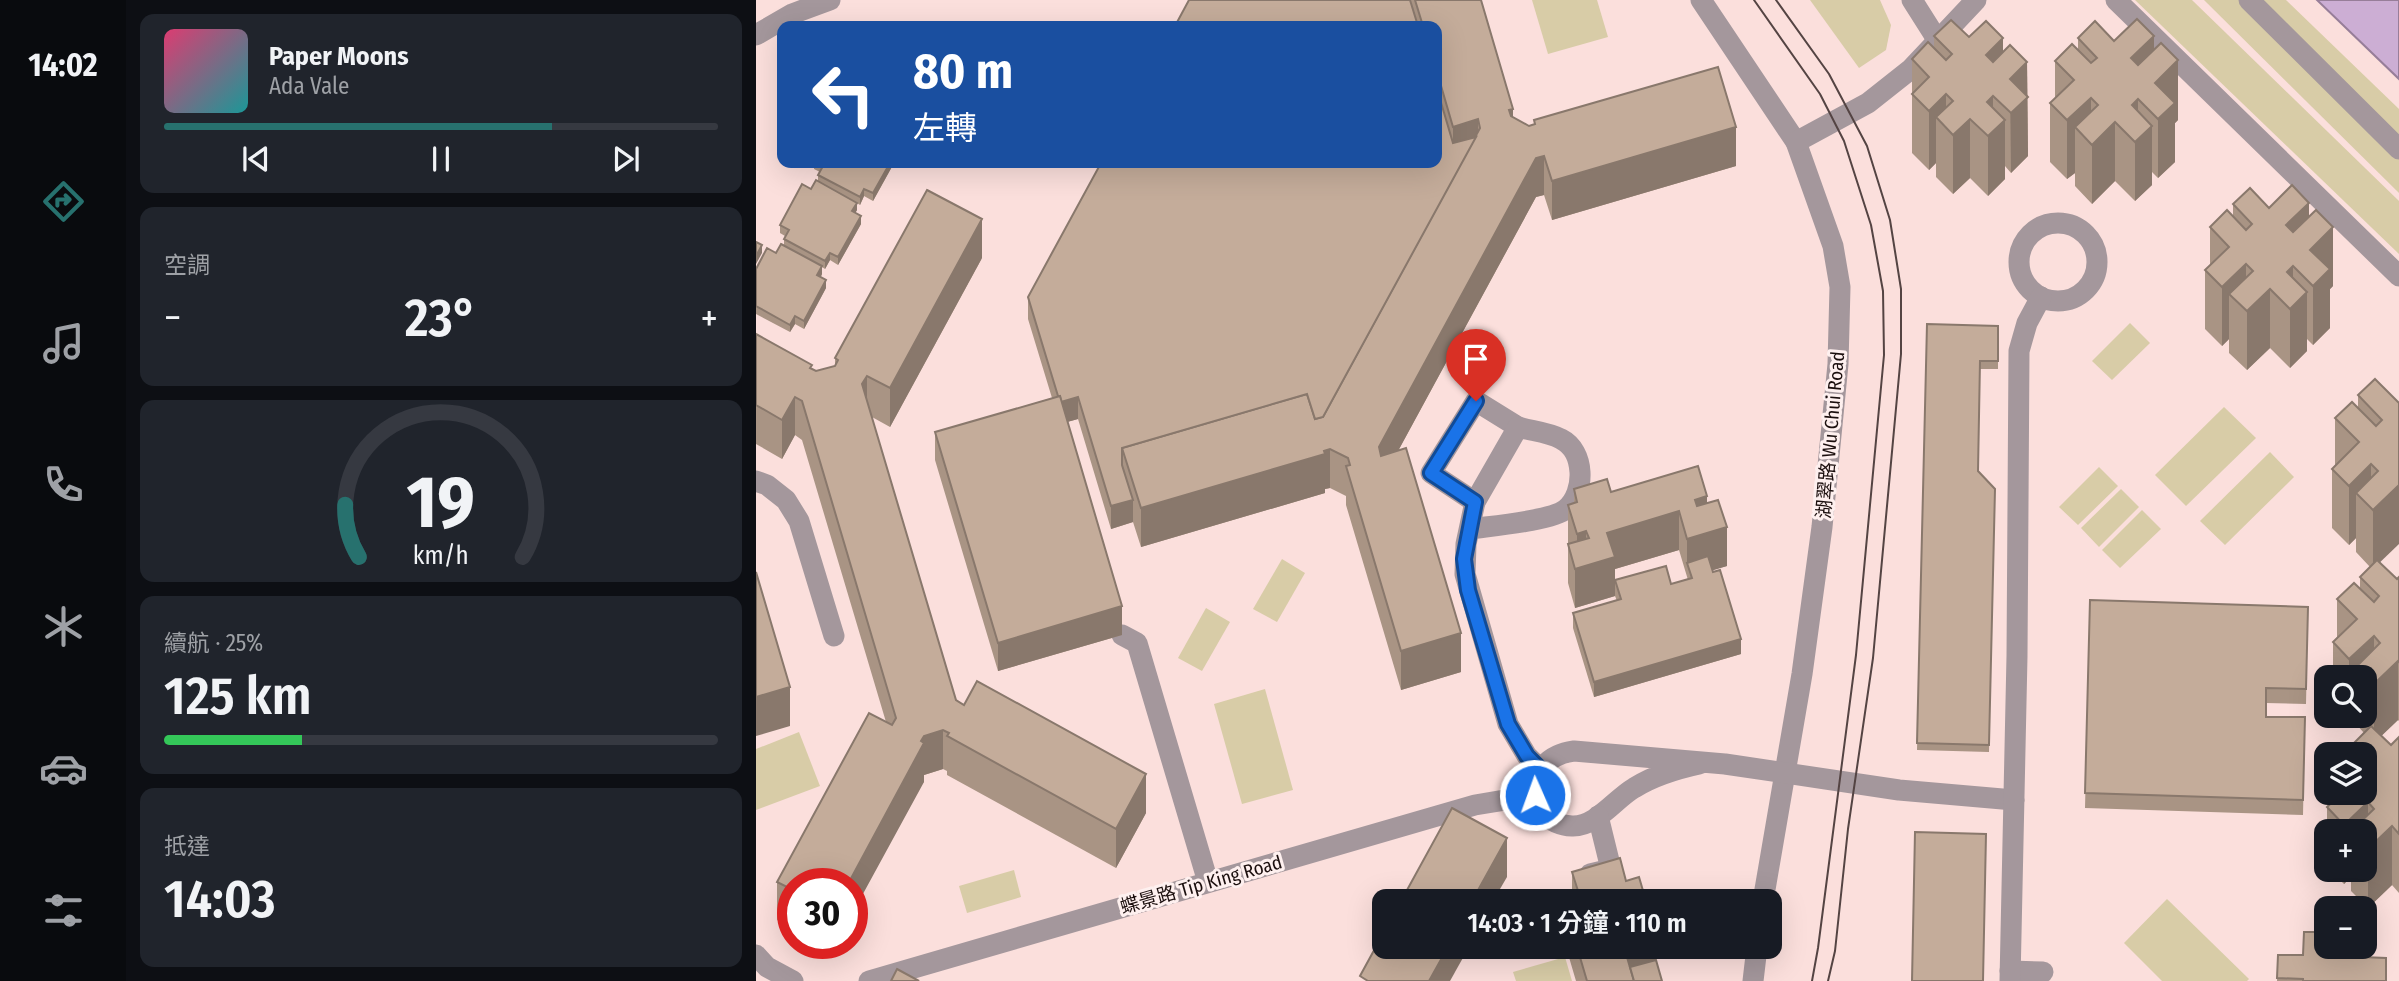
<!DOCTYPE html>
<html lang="zh-TW">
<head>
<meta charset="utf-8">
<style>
	body { margin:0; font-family:"Fira Sans Condensed","Noto Sans TC",sans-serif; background:#20242c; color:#f1f3f6; height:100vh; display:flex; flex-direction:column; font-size:26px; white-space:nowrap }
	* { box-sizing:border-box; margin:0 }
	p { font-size:23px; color:#9ea1a6 }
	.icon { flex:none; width:38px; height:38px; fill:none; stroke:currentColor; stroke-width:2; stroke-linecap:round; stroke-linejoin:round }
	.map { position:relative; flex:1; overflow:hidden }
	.panel { display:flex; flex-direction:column; gap:14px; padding:14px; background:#0d0f14; width:630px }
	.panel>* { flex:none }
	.banner { position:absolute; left:21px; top:21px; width:665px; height:147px; border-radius:14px; box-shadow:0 7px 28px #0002; background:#1a4fa0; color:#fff; overflow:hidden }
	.fabs { position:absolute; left:1558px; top:665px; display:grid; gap:14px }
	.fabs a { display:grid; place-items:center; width:63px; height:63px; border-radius:14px; background:#171b24; box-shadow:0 7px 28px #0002; font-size:35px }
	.speed { position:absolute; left:21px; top:868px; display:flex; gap:14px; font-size:35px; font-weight:700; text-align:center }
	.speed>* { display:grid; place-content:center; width:91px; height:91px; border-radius:50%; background:#171b24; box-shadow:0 7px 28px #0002; line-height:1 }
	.speed .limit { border:10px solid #d22; background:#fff; color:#111 }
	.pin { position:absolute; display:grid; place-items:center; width:60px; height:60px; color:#fff; margin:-72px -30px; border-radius:50% 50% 50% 0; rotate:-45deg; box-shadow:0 0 7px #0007 }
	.pin .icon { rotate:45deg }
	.me { position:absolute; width:77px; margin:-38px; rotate:358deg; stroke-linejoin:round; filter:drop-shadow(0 0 5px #0008) }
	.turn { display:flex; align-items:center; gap:24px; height:147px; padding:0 21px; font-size:32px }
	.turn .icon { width:91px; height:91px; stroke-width:2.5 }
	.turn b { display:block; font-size:49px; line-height:60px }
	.big { font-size:52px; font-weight:600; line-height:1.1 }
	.panel .card { flex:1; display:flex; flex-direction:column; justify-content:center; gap:10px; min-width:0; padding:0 24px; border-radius:14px; background:#20242c }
	.panel .dial { align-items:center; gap:0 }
	.dial svg { height:182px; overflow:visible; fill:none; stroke:#363941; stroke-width:7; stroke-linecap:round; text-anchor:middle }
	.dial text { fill:#f1f3f6; stroke:none }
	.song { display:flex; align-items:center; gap:21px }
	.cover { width:84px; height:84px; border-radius:10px; background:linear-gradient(135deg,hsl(340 70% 55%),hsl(180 70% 35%)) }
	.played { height:7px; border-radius:4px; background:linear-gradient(90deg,#27716e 70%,#363941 70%) }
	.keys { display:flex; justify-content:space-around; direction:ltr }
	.heat { display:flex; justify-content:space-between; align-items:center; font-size:38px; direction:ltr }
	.charge { height:10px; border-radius:5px; background:linear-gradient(90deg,#34c759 25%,#363941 0) }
	.trip { position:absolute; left:616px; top:889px; width:410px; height:70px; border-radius:14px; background:#171b24; box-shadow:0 7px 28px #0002; font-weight:600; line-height:70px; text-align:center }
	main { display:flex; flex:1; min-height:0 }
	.tabs { display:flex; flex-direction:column; width:126px; justify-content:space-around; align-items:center; background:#090b0e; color:#9ea1a6 }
	.tabs .icon { width:49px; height:49px }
	.tabs .current { color:#27716e }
	.tabs b { font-size:32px; color:#f1f3f6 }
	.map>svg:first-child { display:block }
	.green { fill:#d8cca7 }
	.water { fill:#ccaed4; stroke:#977e99; stroke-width:2 }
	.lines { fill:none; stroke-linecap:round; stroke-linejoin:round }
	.minor { stroke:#a4979c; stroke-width:21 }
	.tram { stroke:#544443; stroke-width:2 }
	.wall { fill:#a99484; fill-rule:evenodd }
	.shaded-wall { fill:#89786c }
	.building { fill:#c4ac9a; stroke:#89786c; stroke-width:2 }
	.route-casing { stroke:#114b97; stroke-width:18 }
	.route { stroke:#1a73e8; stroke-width:12 }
	.labels { text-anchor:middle; stroke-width:6; stroke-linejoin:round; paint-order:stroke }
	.street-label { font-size:19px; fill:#1b0f0e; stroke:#fef0ef }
</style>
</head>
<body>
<main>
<nav class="tabs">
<b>14:02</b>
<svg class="icon current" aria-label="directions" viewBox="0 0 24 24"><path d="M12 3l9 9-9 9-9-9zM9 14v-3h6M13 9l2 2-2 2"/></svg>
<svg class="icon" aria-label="music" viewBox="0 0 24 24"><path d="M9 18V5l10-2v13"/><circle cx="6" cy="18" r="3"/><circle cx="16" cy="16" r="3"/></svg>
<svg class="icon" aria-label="phone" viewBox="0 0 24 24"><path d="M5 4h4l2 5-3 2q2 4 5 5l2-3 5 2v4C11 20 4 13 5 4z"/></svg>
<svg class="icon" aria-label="climate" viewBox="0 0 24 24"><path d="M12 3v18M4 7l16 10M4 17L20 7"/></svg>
<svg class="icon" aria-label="car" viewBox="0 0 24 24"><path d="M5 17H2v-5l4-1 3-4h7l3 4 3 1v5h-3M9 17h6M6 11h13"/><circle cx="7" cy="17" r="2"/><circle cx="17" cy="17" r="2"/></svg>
<svg class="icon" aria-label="filters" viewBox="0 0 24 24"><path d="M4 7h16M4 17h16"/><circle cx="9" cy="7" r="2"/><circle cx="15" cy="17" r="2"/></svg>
</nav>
<section class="panel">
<div class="card">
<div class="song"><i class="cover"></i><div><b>Paper Moons</b><p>Ada Vale</p></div></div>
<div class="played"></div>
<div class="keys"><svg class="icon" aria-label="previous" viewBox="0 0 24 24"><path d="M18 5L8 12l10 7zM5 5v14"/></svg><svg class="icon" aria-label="pause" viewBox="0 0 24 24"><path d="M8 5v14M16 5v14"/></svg><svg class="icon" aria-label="next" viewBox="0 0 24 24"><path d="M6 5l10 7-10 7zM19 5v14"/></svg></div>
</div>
<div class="card"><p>空調</p>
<div class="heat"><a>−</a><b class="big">23°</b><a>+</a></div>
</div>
<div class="card dial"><svg viewBox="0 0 100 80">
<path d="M14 69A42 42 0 1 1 86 69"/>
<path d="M14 69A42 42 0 0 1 8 46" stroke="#27716e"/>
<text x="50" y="56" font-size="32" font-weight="700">19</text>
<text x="50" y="72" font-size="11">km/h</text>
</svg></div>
<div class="card"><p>續航 · 25%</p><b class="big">125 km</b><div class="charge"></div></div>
<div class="card"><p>抵達</p><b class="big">14:03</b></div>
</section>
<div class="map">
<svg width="1643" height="981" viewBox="0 0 1643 981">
	<rect width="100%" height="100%" fill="#fbdfdc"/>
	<g class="green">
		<polygon points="776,0 841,0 852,37 792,54"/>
		<polygon points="1054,0 1124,0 1135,25 1130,50 1103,68"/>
		<polygon points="1379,0 1436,0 1643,201 1643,254"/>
		<polygon points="1448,0 1530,0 1643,109 1643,193"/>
		<polygon points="1374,323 1394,343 1356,380 1336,361"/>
		<polygon points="1468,407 1500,438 1430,506 1399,475"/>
		<polygon points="1514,452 1538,477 1469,545 1444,521"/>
		<polygon points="1343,467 1362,486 1322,525 1303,507"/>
		<polygon points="1365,489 1383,507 1343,547 1325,528"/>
		<polygon points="1386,510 1405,529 1364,568 1346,550"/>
		<polygon points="526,559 549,573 521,622 497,609"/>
		<polygon points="450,608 474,622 446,671 422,658"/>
		<polygon points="509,689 537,790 486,804 458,704"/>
		<polygon points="43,732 64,786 0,810 0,749"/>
		<polygon points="258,870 265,897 211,913 203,886"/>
		<polygon points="1411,899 1493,979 1491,981 1406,981 1368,943"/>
		<polygon points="809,957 816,981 760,981 757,972"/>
	</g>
	<polygon class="water" points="1561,0 1643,0 1643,79"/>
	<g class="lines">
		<g class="minor">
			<polyline points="945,0 1040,142 1077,246 1084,287 1082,364 1066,527 1046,674 1007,901"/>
			<polyline points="1156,0 1182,41"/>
			<polyline points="1360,0 1643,276"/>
			<polyline points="1493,0 1643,149"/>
			<polyline points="0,35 36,14 74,0"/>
			<polyline points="1040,142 1112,103 1155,69 1220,0"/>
			<circle cx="1302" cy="262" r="39"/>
			<polyline points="0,481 11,485 30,500 43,521 78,636"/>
			<polyline points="719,502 675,473 720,401 762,427"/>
			<path d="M714,529C734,526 796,521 810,509C830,492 829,451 805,439C792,432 775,431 762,427L719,502L710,544L709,574L752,724L771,756L784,769"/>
			<polyline points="366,635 381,643 452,882"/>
			<path d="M943,764C920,769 899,775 878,788C859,799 840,827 816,826C769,824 764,758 818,751L969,764L1143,790L1258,800"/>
			<polyline points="834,874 855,869 842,816"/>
			<polyline points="0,955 11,967 37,981"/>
			<polyline points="1254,971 1287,972"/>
			<polyline points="113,981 719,805 779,795"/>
			<polyline points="997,981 1001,947"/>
			<polyline points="1254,981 1261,656 1263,351 1271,323 1285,297"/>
		</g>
		<g class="tram">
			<polyline points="998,0 1064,94 1088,141 1115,225 1127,291 1128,355 1100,655 1062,948 1056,981"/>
			<polyline points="1020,0 1073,74 1111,146 1134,220 1145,289 1145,354 1117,658 1092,829 1079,951 1072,981"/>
		</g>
	</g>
	<g class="wall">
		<polygon points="433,0 725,0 757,117 773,126 778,125 778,120 980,166 796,220 788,195 780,197 642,451 705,672 645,690 590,505 590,496 574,488 569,489 569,493 385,547 377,522 355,529 322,419 311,422 366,635 242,671 179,460 179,432 296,398 272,319 272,297 681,163 681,26 419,26"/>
		<polygon points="1178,36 1213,37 1271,62 1272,156 1255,173 1249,166 1249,179 1232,196 1214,178 1197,194 1180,177 1180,163 1173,170 1156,153 1156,59 1178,48"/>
		<polygon points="1322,38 1358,41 1398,50 1422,120 1419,123 1419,162 1402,178 1396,172 1396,185 1379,201 1359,181 1336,204 1319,186 1319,173 1311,179 1294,162 1294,103 1299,99 1299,61 1322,50"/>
		<polygon points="58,163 138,163 117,201 108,196 104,205 101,203 101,210 99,213 105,224 82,265 74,260 69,269 66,267 66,274 65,277 70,288 48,329 39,324 34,332 0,314 0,269 28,245 28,239 29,236 24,233 24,225 62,182 62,175 64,172 58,169"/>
		<polygon points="1477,204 1513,208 1553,217 1577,286 1574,289 1574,328 1557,345 1551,339 1551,351 1534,368 1514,348 1491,370 1473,353 1473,339 1466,346 1449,329 1449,270 1454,265 1454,227 1477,217"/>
		<polygon points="226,258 134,427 116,417 200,700 390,813 360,868 191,775 191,771 187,769 168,775 168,782 37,884 37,929 21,920 21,882 130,722 46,440 39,435 26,459 0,444 0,334 60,371 79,366 79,358"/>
		<polygon points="1171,324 1242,326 1242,369 1224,369 1222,471 1239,489 1233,752 1161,750"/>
		<polygon points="1602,395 1643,403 1624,563 1641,579 1643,577 1643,721 1642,720 1625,736 1635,745 1643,737 1643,893 1636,885 1612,908 1595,891 1595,877 1588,884 1574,870 1608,870 1608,831 1571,831 1571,807 1575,803 1575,793 1608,793 1608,754 1599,754 1599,742 1608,733 1601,725 1601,716 1608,716 1608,677 1577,677 1577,642 1581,637 1581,599 1604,589 1604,577 1614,567 1600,552 1600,538 1593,545 1576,528 1576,469 1579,465 1579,418 1602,408"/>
		<path d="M818,489L855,492L951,503L971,566L956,570L985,654L838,697L817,628V613L861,601L859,596L819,608L812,583V505L818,503ZM923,550L932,580L915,584L859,580V569Z"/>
		<polygon points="1334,600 1552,607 1550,704 1510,703 1510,717 1549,717 1547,815 1329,808"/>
		<polygon points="816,872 870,881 890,901 807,901 807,899 816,896"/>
		<polygon points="63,943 81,943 76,951"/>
		<polygon points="810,947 900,947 900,960 906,981 820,981"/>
		<polygon points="1522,955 1606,957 1630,981 1521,981"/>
	</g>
	<g class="shaded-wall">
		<polygon points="1398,36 1398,95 1382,99 1382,139 1396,126 1396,185 1379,201 1379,142 1376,139 1375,58"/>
		<polygon points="1247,38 1247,97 1237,96 1237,131 1249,120 1249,179 1232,196 1232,136 1230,55"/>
		<polygon points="1422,60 1422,120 1419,123 1419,162 1402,178 1402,119 1399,83"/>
		<polygon points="1271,62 1272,156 1255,173 1254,79"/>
		<polygon points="1190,94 1190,128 1180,117 1180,163 1173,170 1173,111"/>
		<polygon points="1335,98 1335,145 1319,127 1319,173 1311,179 1311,120"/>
		<polygon points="757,109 757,148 753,110"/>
		<polygon points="722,119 722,149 574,449 574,488 569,489 569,493 385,547 385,508 697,165 697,127"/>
		<polygon points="1214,119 1214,178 1197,194 1197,135"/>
		<polygon points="1359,122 1359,181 1336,204 1336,145"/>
		<polygon points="980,127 980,166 796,220 796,181"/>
		<polygon points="788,156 788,195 780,197 623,486 623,447 780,158"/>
		<polygon points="134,163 138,163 117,201 117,193"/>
		<polygon points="108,189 108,196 104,205 104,197"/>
		<polygon points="101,203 101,210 96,219 96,211"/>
		<polygon points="1553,203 1553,262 1537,266 1537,305 1551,292 1551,351 1534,368 1534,309 1531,306 1530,225"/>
		<polygon points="105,216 105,224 82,265 82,257"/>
		<polygon points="226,219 226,258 134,427 134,388"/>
		<polygon points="1577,227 1577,286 1574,289 1574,328 1557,345 1557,286 1554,250"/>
		<polygon points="6,245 6,253 0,264 0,256"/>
		<polygon points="74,253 74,260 69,269 69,261"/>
		<polygon points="1490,264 1490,310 1473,294 1473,339 1466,346 1466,287"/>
		<polygon points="66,266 66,274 61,283 61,275"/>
		<polygon points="70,280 70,288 48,329 48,321"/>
		<polygon points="1514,289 1514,348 1491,370 1491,311"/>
		<polygon points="39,316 39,324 34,332 34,325"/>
		<polygon points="111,376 111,415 106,384"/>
		<polygon points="39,397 39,435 26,459 26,420"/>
		<polygon points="322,397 322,419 304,424 304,402"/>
		<polygon points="1615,464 1615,508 1600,493 1600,538 1593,545 1593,486"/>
		<polygon points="1643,485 1643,544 1617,569 1617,510"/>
		<polygon points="951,496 951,533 971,527 971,566 935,577 931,563 931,539 939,500"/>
		<polygon points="377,500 377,522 355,529 355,506"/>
		<polygon points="923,511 923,550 859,569 859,596 819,608 819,569 821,568 821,534 830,531 830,565 851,533"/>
		<polygon points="366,606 366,635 242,671 242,643"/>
		<polygon points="705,633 705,672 645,690 645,651"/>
		<polygon points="1618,636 1618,683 1601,666 1601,677 1593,677 1593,659"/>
		<polygon points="985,639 985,654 838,697 838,682"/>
		<polygon points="1642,661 1642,720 1618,743 1618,684"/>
		<polygon points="34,687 34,726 0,736 0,697"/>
		<polygon points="187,730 187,769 168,775 168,782 96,914 96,884 92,884 168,736"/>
		<polygon points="390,774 390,813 360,868 360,829"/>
		<polygon points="1612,802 1612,848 1608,831 1588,831 1588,825"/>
		<polygon points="1636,826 1636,885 1612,908 1612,849"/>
		<polygon points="751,838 751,877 737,901 716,901"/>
		<polygon points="1588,870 1595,870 1595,877 1588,884"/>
		<polygon points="692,947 713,947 694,981 673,981"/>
		<polygon points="867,947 900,947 900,975 879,981"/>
	</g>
	<g class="building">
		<polygon points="433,0 654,0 662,26 419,26"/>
		<polygon points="659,0 725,0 757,109 753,110 755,116 773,126 779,124 778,120 962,67 980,127 796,181 788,156 780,158 623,447 625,456 650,448 705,633 645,651 590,466 594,465 592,458 574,449 568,451 569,454 385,508 366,448 551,394 559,419 567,417 724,128 722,119 697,127 681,72 681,26 667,26"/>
		<polygon points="1381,19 1398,36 1375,58 1382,65 1405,43 1422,60 1399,83 1419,103 1402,119 1382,99 1376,105 1396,126 1379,142 1359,122 1336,145 1319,127 1342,105 1335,98 1311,120 1294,103 1318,80 1299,61 1316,44 1335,63 1341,58 1322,38 1339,21 1358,41"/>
		<polygon points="1195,20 1213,37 1230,21 1247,38 1230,55 1237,62 1254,45 1271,62 1254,79 1272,97 1255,113 1237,96 1231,102 1249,120 1232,136 1214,119 1197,135 1180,117 1197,101 1190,94 1173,111 1156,94 1173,77 1156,59 1172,42 1190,60 1196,54 1178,36"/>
		<polygon points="681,89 697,143 720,137 567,417 559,419 551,394 366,448 366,465 377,500 355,506 322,397 305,402 304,396 302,396 272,297 345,163 681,163"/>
		<polygon points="60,163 134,163 117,193 108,189 104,197 62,175 67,166"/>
		<polygon points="60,180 101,203 96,211 105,216 82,257 74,253 69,261 28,239 33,230 24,225 46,184 55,189"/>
		<polygon points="1536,185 1553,203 1530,225 1537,232 1560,210 1577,227 1554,250 1574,269 1557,286 1537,266 1531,272 1551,292 1534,309 1514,289 1491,311 1473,294 1497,271 1490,264 1466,287 1449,270 1473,247 1454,227 1471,210 1490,230 1496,224 1477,204 1494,188 1513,208"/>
		<polygon points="171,190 226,219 134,388 111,376 106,384 200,700 208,705 221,681 390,774 360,829 191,736 193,733 187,730 168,736 165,741 168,743 92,884 37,884 37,890 21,882 113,713 136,725 140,718 46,401 39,397 26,420 0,405 0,334 56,365 54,368 60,371 79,366 82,360 79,358"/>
		<polygon points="0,242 6,245 0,256"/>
		<polygon points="25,244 66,266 61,275 70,280 48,321 39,316 34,325 0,306 0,269 11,248 20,253"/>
		<polygon points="1171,324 1242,326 1242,361 1224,361 1222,471 1239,489 1233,745 1161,743"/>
		<polygon points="1619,379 1643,403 1643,485 1617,510 1600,493 1622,471 1615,464 1593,486 1576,469 1603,442 1579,418 1596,402 1620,426 1626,420 1602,395"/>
		<polygon points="304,396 366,606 242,643 179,432"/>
		<polygon points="942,466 951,496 939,500 941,506 962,500 971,527 931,539 923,511 851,533 859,557 819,569 812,544 833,538 830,531 821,534 812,505 821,502 818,489 851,479 855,492"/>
		<polygon points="952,556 957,572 964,570 985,639 838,682 817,613 865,599 859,580 910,566 915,584 936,578 931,563"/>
		<polygon points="1621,560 1641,579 1643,577 1643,662 1642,661 1618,684 1601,666 1624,643 1618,636 1593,659 1577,642 1601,619 1581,599 1598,583 1618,602 1623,596 1604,577"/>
		<polygon points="0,572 34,687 0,697"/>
		<polygon points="1334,600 1552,607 1550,689 1510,688 1510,717 1549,717 1547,800 1329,793"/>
		<polygon points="1615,726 1635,745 1643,737 1643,834 1636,826 1612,849 1608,845 1608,831 1595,831 1618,809 1612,802 1588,825 1571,807 1586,793 1608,793 1608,764 1612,768 1618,761 1599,742"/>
		<polygon points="1593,748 1598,754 1587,754"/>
		<polygon points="696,808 751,838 716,901 645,901"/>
		<polygon points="1159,832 1230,834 1227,981 1156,981"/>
		<polygon points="864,858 870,881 883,877 890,901 808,901 807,899 823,894 816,872"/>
		<polygon points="628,932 628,947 692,947 673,981 612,981 604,976"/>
		<polygon points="1548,932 1570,932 1570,947 1572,947 1572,956 1581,956 1582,947 1606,947 1606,957 1630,958 1630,981 1547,981 1547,979 1521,978 1522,955 1547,955"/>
		<polygon points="821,947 868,947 878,981 831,981"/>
		<polygon points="900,960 906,981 878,981 874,967"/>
		<polygon points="141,969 163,981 135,981"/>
	</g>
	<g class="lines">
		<g class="route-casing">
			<polyline id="route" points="720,401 675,473 719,502 708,559 712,590 752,724 771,756 784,769 779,782 779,795"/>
		</g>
		<use href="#route" class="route"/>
	</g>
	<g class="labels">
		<g class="street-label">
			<text transform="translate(1074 435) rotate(-85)" y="7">湖翠路 Wu Chui Road</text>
			<text transform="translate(445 884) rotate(-16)" y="7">蝶景路 Tip King Road</text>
		</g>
	</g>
</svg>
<div class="fabs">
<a><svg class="icon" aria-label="search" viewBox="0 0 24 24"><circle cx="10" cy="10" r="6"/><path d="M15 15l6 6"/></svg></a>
<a><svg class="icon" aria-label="layers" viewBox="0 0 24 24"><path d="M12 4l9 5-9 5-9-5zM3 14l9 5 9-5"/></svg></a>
<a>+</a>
<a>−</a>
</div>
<div class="speed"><div class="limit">30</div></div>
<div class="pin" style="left:720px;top:401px;background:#d93025"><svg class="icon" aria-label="arrive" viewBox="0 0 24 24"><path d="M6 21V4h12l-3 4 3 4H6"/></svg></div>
<svg class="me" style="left:779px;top:795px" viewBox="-20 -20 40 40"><circle r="17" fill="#1a73e8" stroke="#fff" stroke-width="3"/><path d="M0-11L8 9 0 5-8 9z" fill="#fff"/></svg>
<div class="trip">14:03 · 1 分鐘 · 110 m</div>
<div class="banner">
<div class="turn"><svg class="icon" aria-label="left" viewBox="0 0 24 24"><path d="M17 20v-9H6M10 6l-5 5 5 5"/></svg><div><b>80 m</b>左轉</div></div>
</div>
</div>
</main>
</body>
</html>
